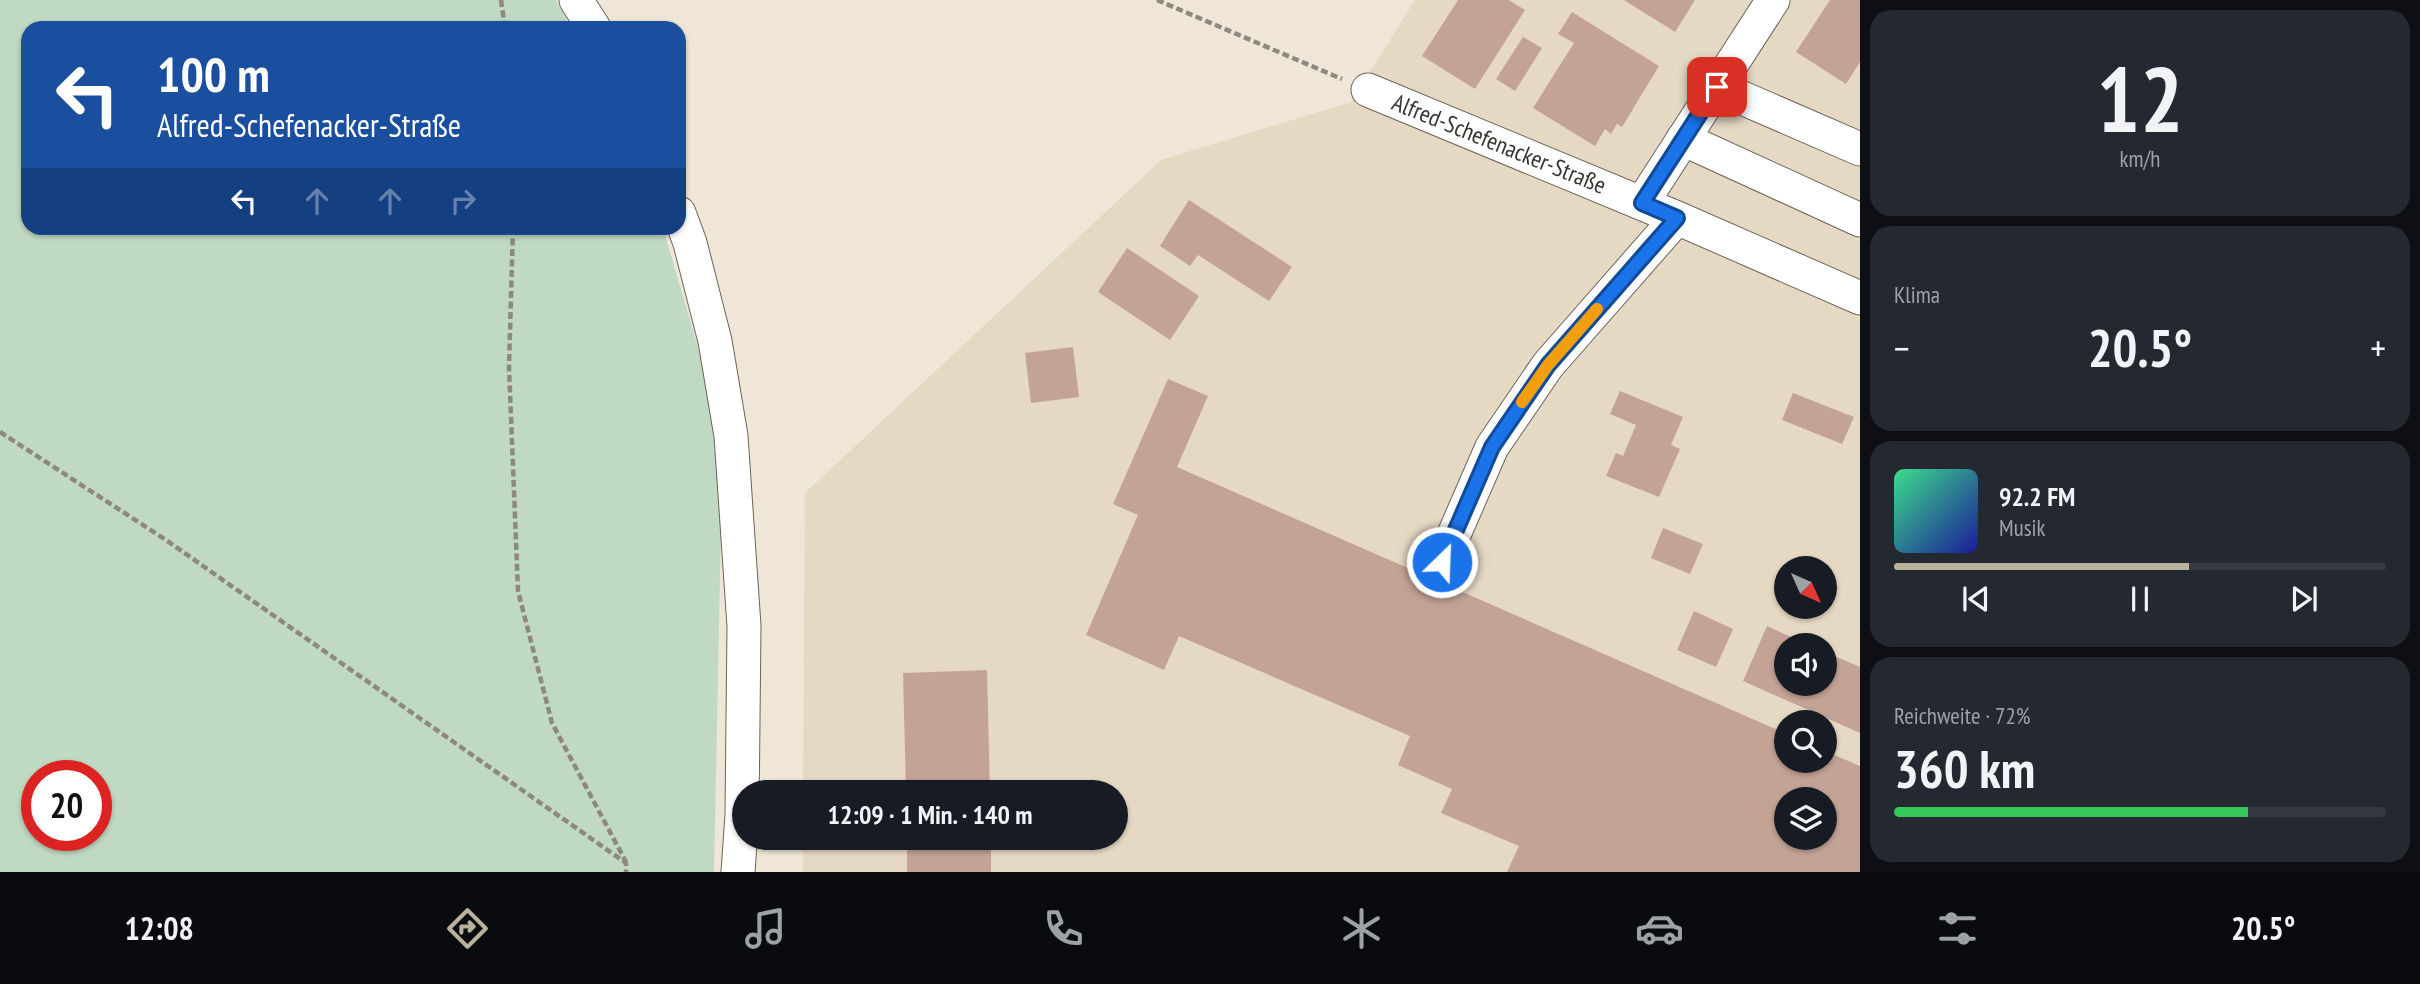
<!DOCTYPE html>
<html lang="de">
<head>
<meta charset="utf-8">
<style>
	body { margin:0; font-family:"PT Sans Narrow",sans-serif; background:#242831; color:#f1f3f6; height:100vh; display:flex; flex-direction:column; font-size:26px; white-space:nowrap }
	* { box-sizing:border-box; margin:0 }
	p { font-size:23px; color:#9ea1a6 }
	.icon { flex:none; width:38px; height:38px; fill:none; stroke:currentColor; stroke-width:2; stroke-linecap:round; stroke-linejoin:round }
	.map { position:relative; flex:1; overflow:hidden }
	.side { display:flex; flex-direction:column; gap:10px; padding:10px; background:#0d0f14; width:560px }
	.side>* { flex:none }
	.hud { position:absolute; left:21px; top:21px; width:665px; height:214px; border-radius:21px; box-shadow:0 2px 5px #0004; background:#1a4fa0; color:#fff; overflow:hidden }
	.needle { width:46px; rotate:135deg }
	.tools { position:absolute; left:1774px; top:556px; display:grid; gap:14px }
	.tools a { display:grid; place-items:center; width:63px; height:63px; border-radius:50%; background:#171b24; box-shadow:0 2px 5px #0004; font-size:35px }
	.speed { position:absolute; left:21px; top:760px; display:flex; gap:14px; font-size:35px; font-weight:700; text-align:center }
	.speed>* { display:grid; place-content:center; width:91px; height:91px; border-radius:50%; background:#171b24; box-shadow:0 2px 5px #0004; line-height:1 }
	.speed .limit { border:10px solid #d22; background:#fff; color:#111 }
	.pin { position:absolute; display:grid; place-items:center; width:60px; height:60px; color:#fff; margin:-30px; border-radius:14px; box-shadow:0 4px 10px #0006 }
	.me { position:absolute; width:77px; margin:-38px; rotate:24deg; stroke-linejoin:round; filter:drop-shadow(0 0 5px #0008) }
	.turn { display:flex; align-items:center; gap:24px; height:147px; padding:0 21px; font-size:32px }
	.turn .icon { width:91px; height:91px; stroke-width:2.5 }
	.turn b { display:block; font-size:49px; line-height:60px }
	.lanes { display:flex; align-items:center; height:66px; padding:0 21px; background:#0003; justify-content:center; gap:35px; direction:ltr }
	.lanes .off { opacity:.35 }
	.big { font-size:52px; font-weight:700; line-height:1.1 }
	.side .tile { flex:1; display:flex; flex-direction:column; justify-content:center; gap:10px; min-width:0; padding:0 24px; border-radius:21px; background:#242831 }
	.side .dial { align-items:center; gap:0 }
	.dial b { font-size:91px; line-height:1 }
	.song { display:flex; align-items:center; gap:21px }
	.cover { width:84px; height:84px; border-radius:10px; background:linear-gradient(135deg,hsl(150 70% 55%),hsl(240 70% 35%)) }
	.played { height:7px; border-radius:4px; background:linear-gradient(90deg,#bbb29e 60%,#363941 60%) }
	.keys { display:flex; justify-content:space-around; direction:ltr }
	.heat { display:flex; justify-content:space-between; align-items:center; font-size:38px; direction:ltr }
	.charge { height:10px; border-radius:5px; background:linear-gradient(90deg,#34c759 72%,#363941 0) }
	.trip { position:absolute; left:732px; top:780px; width:396px; height:70px; border-radius:35px; background:#171b24; box-shadow:0 2px 5px #0004; font-weight:700; line-height:70px; text-align:center }
	.tab-bar { display:flex; height:112px; justify-content:space-around; align-items:center; background:#090b0e; color:#9ea1a6 }
	.tab-bar .icon { width:49px; height:49px }
	.tab-bar .on { color:#bbb29e }
	.tab-bar b { font-size:32px; color:#f1f3f6 }
	main { display:flex; flex:1; min-height:0 }
	.map>svg:first-child { display:block }
	.built { fill:#e6d9c4; fill-rule:evenodd }
	.green { fill:#bfd9c2; fill-rule:evenodd }
	.building { fill:#c3a396; fill-rule:evenodd }
	.lines { fill:none; stroke-linecap:round; stroke-linejoin:round }
	.minor-casing { stroke:#6c6458; stroke-width:35 }
	.path { stroke:#8e887e; stroke-width:4.5; stroke-dasharray:7 3.5; stroke-linecap:butt }
	.minor { stroke:#fff; stroke-width:33 }
	.route-casing { stroke:#114b97; stroke-width:18 }
	.route { stroke:#1a73e8; stroke-width:12 }
	.slow { stroke:#f59e0b; stroke-width:12 }
	.labels { text-anchor:middle; stroke-width:6; stroke-linejoin:round; paint-order:stroke }
	.street-label { font-size:24px; fill:#38342f; stroke:#fff }
</style>
</head>
<body>
<main>
<div class="map">
<svg width="1860" height="872" viewBox="0 0 1860 872">
	<rect width="100%" height="100%" fill="#efe6d7"/>
	<path class="built" d="M1415,0H1860V872H803V838H1115V793H803L805,493L1161,160L1351,102ZM1787,569H1825V607H1787ZM1787,646H1825V684H1787ZM1787,723H1825V761H1787ZM1787,800H1825V838H1787Z"/>
	<path class="green" d="M0,0H556L572,28H28V228H663L706,375L722,478L714,872H0ZM37,775H96V835H37Z"/>
	<g class="building">
		<polygon points="1458,0 1509,0 1525,10 1475,89 1422,56"/>
		<polygon points="1624,0 1695,0 1675,32"/>
		<polygon points="1830,0 1860,0 1860,62 1846,84 1796,52"/>
		<polygon points="1572,12 1659,66 1622,127 1617,124 1611,134 1605,129 1595,146 1533,108 1574,43 1558,34"/>
		<polygon points="1523,37 1542,48 1515,91 1496,79"/>
		<polygon points="1189,200 1292,267 1269,301 1198,255 1190,266 1160,246"/>
		<polygon points="1127,248 1199,296 1170,340 1098,292"/>
		<polygon points="1073,347 1079,397 1031,403 1025,353"/>
		<path d="M1168,379L1208,396L1177,467L1787,734V761H1825V751L1860,766V872H1507L1519,846L1441,813L1452,789L1398,765L1410,736L1179,636L1164,670L1086,635L1138,515L1113,504ZM1787,800H1825V838H1787Z"/>
		<polygon points="1620,391 1683,417 1671,445 1680,449 1659,497 1606,476 1616,453 1623,456 1636,425 1610,414"/>
		<polygon points="1793,393 1854,417 1842,444 1782,420"/>
		<polygon points="1663,528 1703,544 1690,574 1651,558"/>
		<polygon points="1694,611 1733,629 1716,667 1677,650"/>
		<polygon points="1767,626 1811,646 1787,646 1787,684 1825,684 1825,652 1860,667 1860,733 1743,681"/>
		<polygon points="987,670 990,793 906,793 903,673"/>
		<rect x="907" y="838" width="84" height="34"/>
	</g>
	<g class="lines">
		<g class="minor-casing">
			<g id="minor">
				<polyline points="576,0 594,28"/>
				<polyline points="1717,87 1860,149"/>
				<polyline points="1368,90 1677,218 1860,298"/>
				<polyline points="1683,139 1860,220"/>
				<polyline points="1642,203 1773,0"/>
				<polyline points="679,213 690,243 715,341 731,436 744,626 742,815 738,872"/>
				<polyline points="1442,562 1492,447 1548,365 1677,218"/>
			</g>
		</g>
		<g class="path">
			<polyline points="501,0 505,28"/>
			<polyline points="1157,0 1342,79"/>
			<polyline points="513,228 509,367 518,591 552,723 626,862"/>
			<polyline points="0,432 166,540 626,863 626,872"/>
		</g>
		<use href="#minor" class="minor"/>
	</g>
	<g class="lines">
		<g class="route-casing">
			<polyline id="route" points="1442,562 1492,447 1548,365 1677,218 1642,203 1717,87"/>
		</g>
		<use href="#route" class="route"/>
		<polyline class="slow" points="1522,402 1548,365 1597,309"/>
	</g>
	<g class="labels">
		<g class="street-label">
			<text transform="translate(1499 144) rotate(22)" y="8">Alfred-Schefenacker-Straße</text>
		</g>
	</g>
</svg>
<div class="tools">
<a><svg class="needle" viewBox="-14 -14 28 28"><path d="M0-13l5 13h-10z" fill="#e53935"/><path d="M0 13l5-13h-10z" fill="#9ea1a6"/></svg></a>
<a><svg class="icon" aria-label="sound" viewBox="0 0 24 24"><path d="M4 9h4l5-4v14l-5-4H4zM17 9q2 3 0 6"/></svg></a>
<a><svg class="icon" aria-label="search" viewBox="0 0 24 24"><circle cx="10" cy="10" r="6"/><path d="M15 15l6 6"/></svg></a>
<a><svg class="icon" aria-label="layers" viewBox="0 0 24 24"><path d="M12 4l9 5-9 5-9-5zM3 14l9 5 9-5"/></svg></a>
</div>
<div class="speed"><div class="limit">20</div></div>
<div class="pin" style="left:1717px;top:87px;background:#d93025"><svg class="icon" aria-label="arrive" viewBox="0 0 24 24"><path d="M6 21V4h12l-3 4 3 4H6"/></svg></div>
<svg class="me" style="left:1442px;top:562px" viewBox="-20 -20 40 40"><circle r="17" fill="#1a73e8" stroke="#fff" stroke-width="3"/><path d="M0-11L8 9 0 5-8 9z" fill="#fff"/></svg>
<div class="trip">12:09 · 1 Min. · 140 m</div>
<div class="hud">
<div class="turn"><svg class="icon" aria-label="left" viewBox="0 0 24 24"><path d="M17 20v-9H6M10 6l-5 5 5 5"/></svg><div><b>100 m</b>Alfred-Schefenacker-Straße</div></div>
<div class="lanes"><svg class="icon" aria-label="left" viewBox="0 0 24 24"><path d="M17 20v-9H6M10 6l-5 5 5 5"/></svg><svg class="icon off" aria-label="ahead" viewBox="0 0 24 24"><path d="M12 20V5M6 11l6-6 6 6"/></svg><svg class="icon off" aria-label="ahead" viewBox="0 0 24 24"><path d="M12 20V5M6 11l6-6 6 6"/></svg><svg class="icon off" aria-label="right" viewBox="0 0 24 24"><path d="M7 20v-9h11M14 6l5 5-5 5"/></svg></div>
</div>
</div>
<section class="side">
<div class="tile dial"><b>12</b><p>km/h</p></div>
<div class="tile"><p>Klima</p>
<div class="heat"><a>−</a><b class="big">20.5°</b><a>+</a></div>
</div>
<div class="tile">
<div class="song"><i class="cover"></i><div><b>92.2 FM</b><p>Musik</p></div></div>
<div class="played"></div>
<div class="keys"><svg class="icon" aria-label="previous" viewBox="0 0 24 24"><path d="M18 5L8 12l10 7zM5 5v14"/></svg><svg class="icon" aria-label="pause" viewBox="0 0 24 24"><path d="M8 5v14M16 5v14"/></svg><svg class="icon" aria-label="next" viewBox="0 0 24 24"><path d="M6 5l10 7-10 7zM19 5v14"/></svg></div>
</div>
<div class="tile"><p>Reichweite · 72%</p><b class="big">360 km</b><div class="charge"></div></div>
</section>
</main>
<nav class="tab-bar">
<b>12:08</b>
<svg class="icon on" aria-label="directions" viewBox="0 0 24 24"><path d="M12 3l9 9-9 9-9-9zM9 14v-3h6M13 9l2 2-2 2"/></svg>
<svg class="icon" aria-label="music" viewBox="0 0 24 24"><path d="M9 18V5l10-2v13"/><circle cx="6" cy="18" r="3"/><circle cx="16" cy="16" r="3"/></svg>
<svg class="icon" aria-label="phone" viewBox="0 0 24 24"><path d="M5 4h4l2 5-3 2q2 4 5 5l2-3 5 2v4C11 20 4 13 5 4z"/></svg>
<svg class="icon" aria-label="climate" viewBox="0 0 24 24"><path d="M12 3v18M4 7l16 10M4 17L20 7"/></svg>
<svg class="icon" aria-label="car" viewBox="0 0 24 24"><path d="M5 17H2v-5l4-1 3-4h7l3 4 3 1v5h-3M9 17h6M6 11h13"/><circle cx="7" cy="17" r="2"/><circle cx="17" cy="17" r="2"/></svg>
<svg class="icon" aria-label="filters" viewBox="0 0 24 24"><path d="M4 7h16M4 17h16"/><circle cx="9" cy="7" r="2"/><circle cx="15" cy="17" r="2"/></svg>
<b>20.5°</b>
</nav>
</body>
</html>
